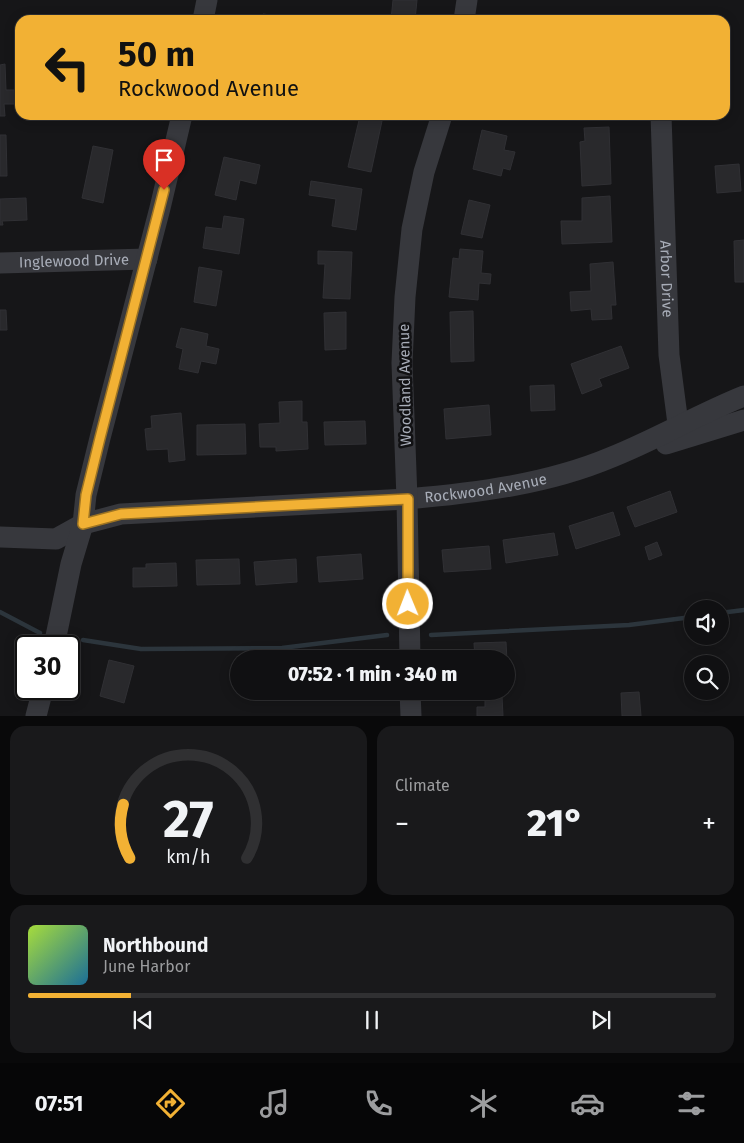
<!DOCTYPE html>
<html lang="en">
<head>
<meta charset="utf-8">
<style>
	body { margin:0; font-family:"Fira Sans",sans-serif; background:#19191b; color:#f1f3f6; height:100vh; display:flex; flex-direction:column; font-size:19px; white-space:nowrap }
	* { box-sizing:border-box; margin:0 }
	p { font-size:16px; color:#9c9d9f }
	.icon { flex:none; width:28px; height:28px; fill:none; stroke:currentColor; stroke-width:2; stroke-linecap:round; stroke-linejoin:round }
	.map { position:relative; height:716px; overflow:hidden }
	.sheet { display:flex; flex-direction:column; gap:10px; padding:10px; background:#09090a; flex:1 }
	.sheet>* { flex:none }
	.hud { position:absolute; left:15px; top:15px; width:715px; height:105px; border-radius:15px; box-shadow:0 2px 12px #0003,0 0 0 1px #303032; background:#f2b134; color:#111; overflow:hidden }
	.fabs { position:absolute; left:684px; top:600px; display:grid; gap:10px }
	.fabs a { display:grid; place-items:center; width:45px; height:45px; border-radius:50%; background:#101012; box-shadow:0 2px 12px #0003,0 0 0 1px #303032; font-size:25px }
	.speed { position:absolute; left:15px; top:635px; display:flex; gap:10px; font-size:25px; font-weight:700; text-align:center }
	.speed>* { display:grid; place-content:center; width:65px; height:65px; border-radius:50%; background:#101012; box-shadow:0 2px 12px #0003,0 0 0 1px #303032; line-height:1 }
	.speed .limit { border:2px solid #111; border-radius:8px; background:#fff; color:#111 }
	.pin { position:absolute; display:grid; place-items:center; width:42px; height:42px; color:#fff; margin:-51px -21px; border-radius:50% 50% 50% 0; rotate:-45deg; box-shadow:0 0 5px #0007 }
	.pin .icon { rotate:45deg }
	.me { position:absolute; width:55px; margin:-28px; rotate:359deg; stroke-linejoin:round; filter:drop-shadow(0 0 4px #0008) }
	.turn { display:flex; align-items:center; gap:18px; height:105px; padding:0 20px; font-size:22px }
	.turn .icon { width:65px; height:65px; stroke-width:2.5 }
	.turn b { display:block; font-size:35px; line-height:42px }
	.big { font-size:38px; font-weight:800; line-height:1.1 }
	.sheet .widget { flex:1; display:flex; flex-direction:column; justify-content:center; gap:8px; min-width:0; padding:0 18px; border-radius:15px; background:#19191b }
	.sheet .dial { align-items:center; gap:0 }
	.dial svg { height:130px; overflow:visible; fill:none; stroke:#303032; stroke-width:7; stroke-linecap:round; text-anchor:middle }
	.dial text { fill:#f1f3f6; stroke:none }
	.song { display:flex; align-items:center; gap:15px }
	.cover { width:60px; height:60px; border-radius:8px; background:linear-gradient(135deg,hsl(80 70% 55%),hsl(200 70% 35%)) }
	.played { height:5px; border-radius:2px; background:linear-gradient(90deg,#f2b134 15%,#303032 15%) }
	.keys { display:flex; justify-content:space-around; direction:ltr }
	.heat { display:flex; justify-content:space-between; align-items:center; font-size:28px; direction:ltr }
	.sheet .tiles { flex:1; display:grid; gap:10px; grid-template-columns:1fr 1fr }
	.widget:last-child { grid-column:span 2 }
	.trip { position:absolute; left:230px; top:650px; width:285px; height:50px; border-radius:25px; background:#101012; box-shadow:0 2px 12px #0003,0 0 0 1px #303032; font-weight:800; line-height:50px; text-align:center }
	.dock { display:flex; height:80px; justify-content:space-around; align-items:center; background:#060607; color:#9c9d9f }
	.dock .icon { width:35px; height:35px }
	.dock .selected { color:#f2b134 }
	.dock b { font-size:22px; color:#f1f3f6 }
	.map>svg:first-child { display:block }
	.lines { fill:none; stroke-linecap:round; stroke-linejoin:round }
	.stream { stroke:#2c353c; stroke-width:4.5 }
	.building { fill:#29292c; stroke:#303034 }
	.minor { stroke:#37383d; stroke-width:21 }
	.route-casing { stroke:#9d7322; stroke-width:12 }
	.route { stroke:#f2b134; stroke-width:9 }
	.labels { text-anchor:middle; stroke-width:5; stroke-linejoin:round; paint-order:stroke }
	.street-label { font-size:15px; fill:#a8adb8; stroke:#111113 }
</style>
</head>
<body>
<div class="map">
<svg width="744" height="716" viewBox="0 0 744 716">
	<rect width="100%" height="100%" fill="#161618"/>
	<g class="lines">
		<g class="stream">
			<polyline points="0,612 40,633"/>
			<polyline points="720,613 744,610"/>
			<polyline points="431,635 629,625 692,617"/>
			<polyline points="83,640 141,649 282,648 387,635"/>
		</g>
	</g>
	<g class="building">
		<polygon points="393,0 417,0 415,20 391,20"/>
		<polygon points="263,14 285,17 285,20 262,20"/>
		<polygon points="5,64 6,90 14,90 15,104 4,104 5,116 0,116 0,65"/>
		<polygon points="360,116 382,121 371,172 348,167"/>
		<polygon points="609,127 611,184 582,186 580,142 585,141 584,128"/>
		<polygon points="482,130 507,136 504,150 515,152 510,170 503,168 501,176 473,169"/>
		<polygon points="0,135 6,135 7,176 0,176"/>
		<polygon points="93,146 113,150 103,203 82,198"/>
		<polygon points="224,157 260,165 256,184 240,180 236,200 215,195"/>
		<polygon points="739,164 741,191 717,193 715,166"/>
		<polygon points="311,181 362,189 356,230 332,226 336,199 309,195"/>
		<polygon points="610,196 612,242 562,244 561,221 582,221 582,198"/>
		<polygon points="26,198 27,220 2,221 3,225 0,225 0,199"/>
		<polygon points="469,200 490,205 482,238 461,234"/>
		<polygon points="224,216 244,219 239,254 203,248 206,227 222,229"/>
		<polygon points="744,240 744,282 735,282 734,241"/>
		<polygon points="460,249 483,251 481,273 491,274 490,284 479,283 478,300 449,297 453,258 459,259"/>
		<polygon points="318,251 352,252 350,299 323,298 325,264 318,264"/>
		<polygon points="613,262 616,305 611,305 612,319 592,320 591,309 571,311 570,292 591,291 590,264"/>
		<polygon points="199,267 222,271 216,306 194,302"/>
		<polygon points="0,310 6,310 7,330 0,330"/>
		<polygon points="473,311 474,361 451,362 450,312"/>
		<polygon points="346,312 346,349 325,350 324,313"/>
		<polygon points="181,328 208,334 206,346 219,349 216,364 201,361 198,373 179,369 183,349 176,347"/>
		<polygon points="621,346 629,368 599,379 602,386 582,394 571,364"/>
		<polygon points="554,385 555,410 531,411 530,386"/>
		<polygon points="302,401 302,422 307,422 308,449 276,451 276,447 260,447 259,424 280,423 279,402"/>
		<polygon points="489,405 491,435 446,439 444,409"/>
		<polygon points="181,413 185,460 169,462 168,449 147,450 145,429 152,428 151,416"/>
		<polygon points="365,421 366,444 325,445 324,422"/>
		<polygon points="245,424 246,454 197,455 197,425"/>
		<polygon points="670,491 677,512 635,527 627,507"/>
		<polygon points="613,512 620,535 576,549 569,526"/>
		<polygon points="554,533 558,555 506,563 503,540"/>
		<polygon points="657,542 662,555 649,560 645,547"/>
		<polygon points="489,546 491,569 444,572 442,550"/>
		<polygon points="361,554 363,579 319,582 317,557"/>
		<polygon points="239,559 240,584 197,585 196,560"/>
		<polygon points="296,559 297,582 256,585 254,562"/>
		<polygon points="176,563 177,586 133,587 133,568 146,568 146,564"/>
		<polygon points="506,642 508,680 506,680 506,659 475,659 474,643"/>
		<polygon points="109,660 134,666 124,703 100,696"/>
		<rect x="334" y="691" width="24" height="5"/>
		<polygon points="639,692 641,716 622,716 621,693"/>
		<polygon points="502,696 503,716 477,716 477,707 485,707 485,697"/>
	</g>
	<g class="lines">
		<g class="minor">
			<polyline points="203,20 207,0"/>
			<polyline points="464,20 467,0"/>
			<path id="s1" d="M661,115L669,355L680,439"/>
			<path id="s2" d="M0,263L147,259"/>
			<polyline points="666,444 744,420"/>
			<path id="s3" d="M0,537L56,539L83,524L121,514L407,499C477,493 548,484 612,457C657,439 699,414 744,396"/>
			<polyline points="54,646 71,564 83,524 86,495 100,438 160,208 182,115"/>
			<polyline points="410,659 407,499 402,363 405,297 412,229 424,172 442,115"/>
			<polyline points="410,691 411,716"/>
			<polyline points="36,716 43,689"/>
		</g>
	</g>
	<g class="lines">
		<g class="route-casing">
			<polyline id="route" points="164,190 100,438 86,495 83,524 121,514 408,499 408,604"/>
		</g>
		<use href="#route" class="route"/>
	</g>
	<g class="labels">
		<g class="street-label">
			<text dy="5" stroke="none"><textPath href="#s2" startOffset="74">Inglewood Drive</textPath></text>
			<text dy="5" stroke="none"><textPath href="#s1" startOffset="164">Arbor Drive</textPath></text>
			<text transform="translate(405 385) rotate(-91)" y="5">Woodland Avenue</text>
			<text dy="5" stroke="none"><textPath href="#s3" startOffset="492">Rockwood Avenue</textPath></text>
		</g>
	</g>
</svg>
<div class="fabs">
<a><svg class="icon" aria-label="sound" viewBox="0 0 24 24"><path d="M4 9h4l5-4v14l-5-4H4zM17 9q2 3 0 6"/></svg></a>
<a><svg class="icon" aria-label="search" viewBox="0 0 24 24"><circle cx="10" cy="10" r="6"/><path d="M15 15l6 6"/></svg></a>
</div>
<div class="speed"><div class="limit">30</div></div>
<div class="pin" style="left:164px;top:190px;background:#d93025"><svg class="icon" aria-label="arrive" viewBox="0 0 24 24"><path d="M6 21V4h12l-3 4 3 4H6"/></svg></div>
<svg class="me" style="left:408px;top:604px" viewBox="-20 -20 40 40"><circle r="17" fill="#f2b134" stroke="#fff" stroke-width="3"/><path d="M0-11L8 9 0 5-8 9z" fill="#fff"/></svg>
<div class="trip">07:52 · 1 min · 340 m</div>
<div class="hud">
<div class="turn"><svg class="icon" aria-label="left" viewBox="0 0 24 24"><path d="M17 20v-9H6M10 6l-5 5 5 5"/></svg><div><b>50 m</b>Rockwood Avenue</div></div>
</div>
</div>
<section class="sheet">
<div class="tiles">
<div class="widget dial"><svg viewBox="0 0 100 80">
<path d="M14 69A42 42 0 1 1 86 69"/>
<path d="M14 69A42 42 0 0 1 10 36" stroke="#f2b134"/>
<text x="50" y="56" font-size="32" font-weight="700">27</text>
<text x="50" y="72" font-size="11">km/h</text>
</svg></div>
<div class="widget"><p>Climate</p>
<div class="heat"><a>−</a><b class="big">21°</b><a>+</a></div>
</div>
<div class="widget">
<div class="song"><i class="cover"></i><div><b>Northbound</b><p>June Harbor</p></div></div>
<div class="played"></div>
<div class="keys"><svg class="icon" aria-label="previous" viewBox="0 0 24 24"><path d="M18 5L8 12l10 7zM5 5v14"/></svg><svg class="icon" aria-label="pause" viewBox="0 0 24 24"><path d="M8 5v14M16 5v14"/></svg><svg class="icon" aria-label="next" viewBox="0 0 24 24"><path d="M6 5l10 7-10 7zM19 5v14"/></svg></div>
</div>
</div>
</section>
<nav class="dock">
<b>07:51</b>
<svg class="icon selected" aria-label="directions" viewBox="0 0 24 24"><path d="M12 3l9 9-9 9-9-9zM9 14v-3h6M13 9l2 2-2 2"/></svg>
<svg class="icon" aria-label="music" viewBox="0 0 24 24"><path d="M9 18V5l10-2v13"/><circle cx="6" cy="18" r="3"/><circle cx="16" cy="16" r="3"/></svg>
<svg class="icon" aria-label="phone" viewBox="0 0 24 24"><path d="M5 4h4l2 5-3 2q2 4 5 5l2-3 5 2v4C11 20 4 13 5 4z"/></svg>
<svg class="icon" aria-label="climate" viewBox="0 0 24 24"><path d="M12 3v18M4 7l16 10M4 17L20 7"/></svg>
<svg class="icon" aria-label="car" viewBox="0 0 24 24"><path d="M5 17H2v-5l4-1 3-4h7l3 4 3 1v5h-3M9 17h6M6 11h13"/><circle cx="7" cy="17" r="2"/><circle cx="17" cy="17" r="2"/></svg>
<svg class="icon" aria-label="filters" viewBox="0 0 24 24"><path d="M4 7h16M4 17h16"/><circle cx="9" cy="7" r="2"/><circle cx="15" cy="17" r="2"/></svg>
</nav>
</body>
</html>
